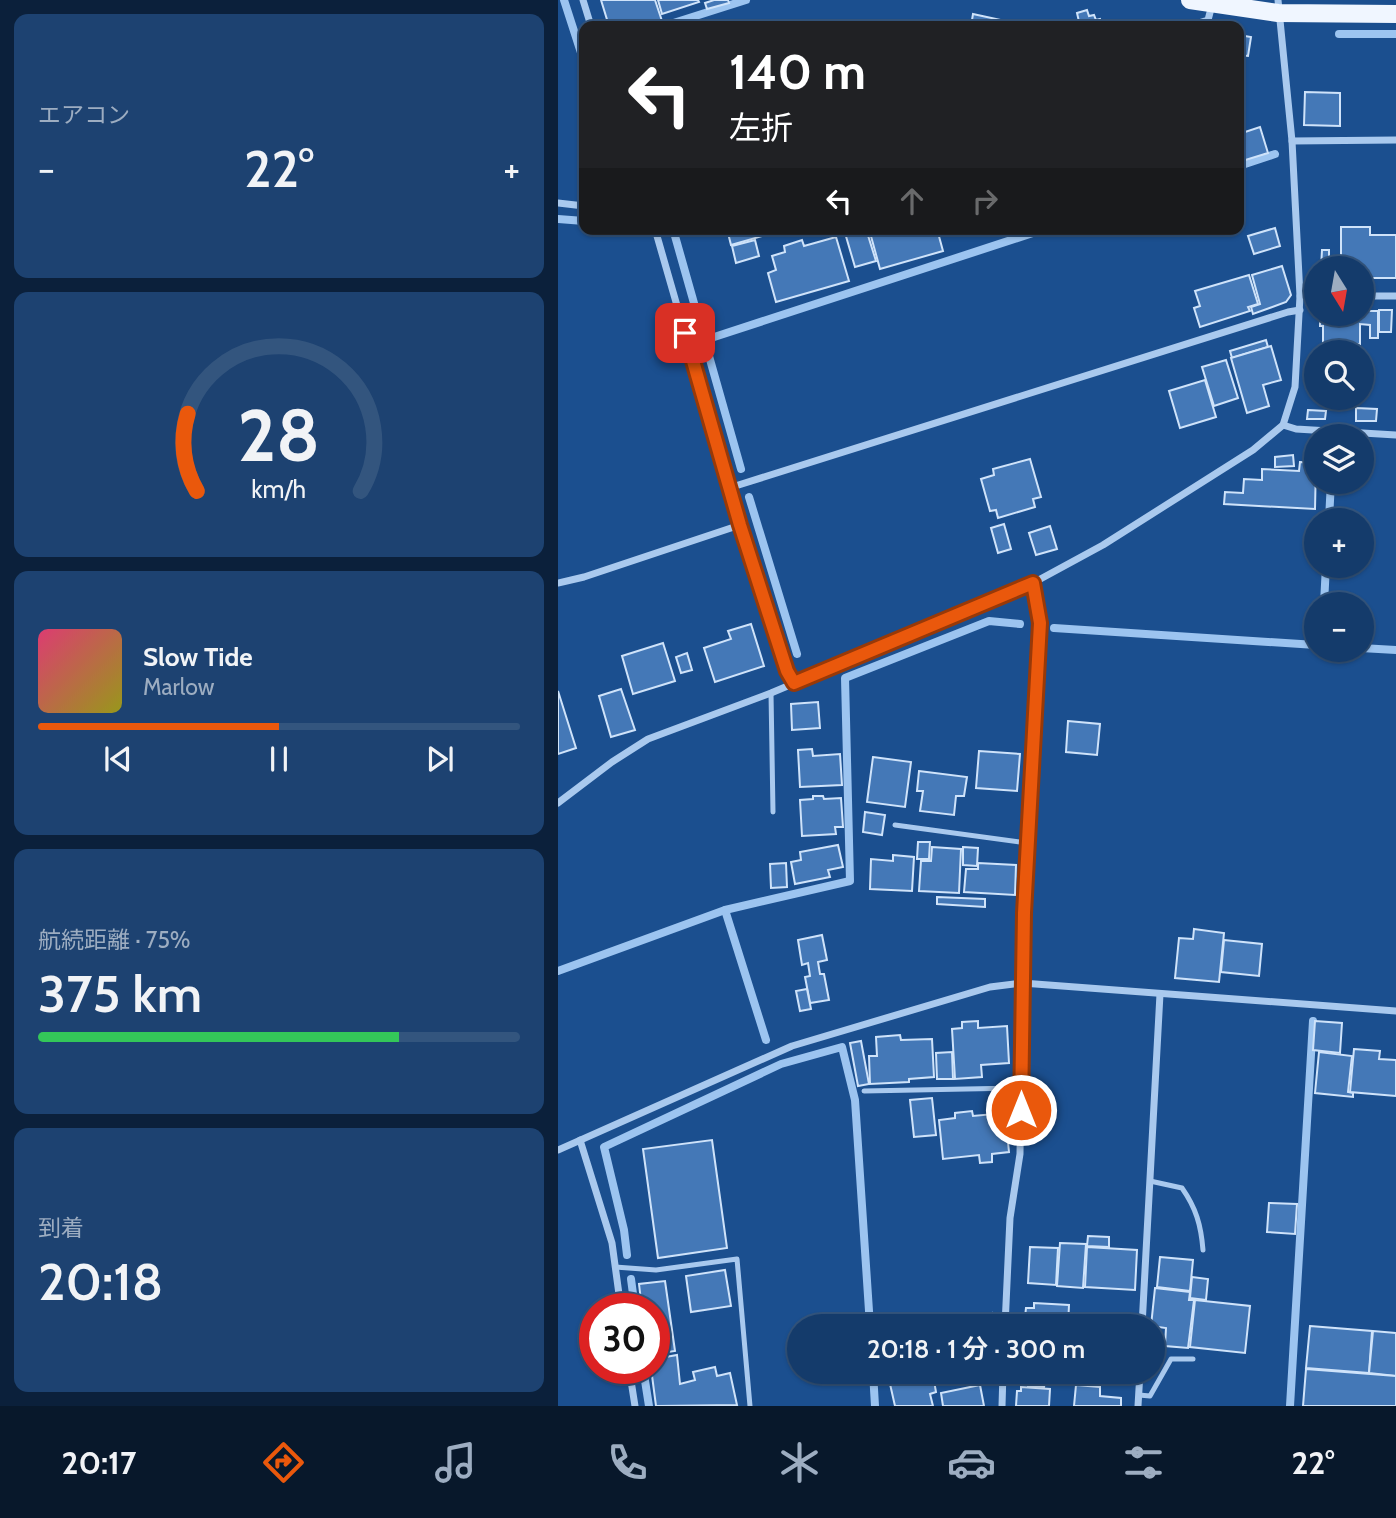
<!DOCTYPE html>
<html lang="ja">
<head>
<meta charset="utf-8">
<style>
	body { margin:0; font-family:Cabin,"Noto Sans JP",sans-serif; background:#1d4271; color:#f1f3f6; height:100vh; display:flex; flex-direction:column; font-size:26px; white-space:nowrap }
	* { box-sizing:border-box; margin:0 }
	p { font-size:23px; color:#9dadc1 }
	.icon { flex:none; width:38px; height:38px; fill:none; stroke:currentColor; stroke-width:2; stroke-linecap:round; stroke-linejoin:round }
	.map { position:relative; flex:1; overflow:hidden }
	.side { display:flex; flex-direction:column; gap:14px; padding:14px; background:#0b203b; width:558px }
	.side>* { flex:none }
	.hud { position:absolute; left:21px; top:21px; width:665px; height:214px; border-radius:14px; box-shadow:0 2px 5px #0004,0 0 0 2px #33557e; background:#202124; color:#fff; overflow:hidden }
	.needle { width:46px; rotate:169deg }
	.tools { position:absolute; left:746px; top:256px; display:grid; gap:14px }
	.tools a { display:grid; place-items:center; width:70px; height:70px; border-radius:50%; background:#143b6b; box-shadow:0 2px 5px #0004,0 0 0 2px #33557e; font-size:35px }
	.speed { position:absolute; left:21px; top:1293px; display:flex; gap:14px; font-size:35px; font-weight:700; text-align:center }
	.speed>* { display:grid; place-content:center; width:91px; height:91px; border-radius:50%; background:#143b6b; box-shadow:0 2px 5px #0004,0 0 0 2px #33557e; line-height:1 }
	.speed .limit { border:10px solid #d22; background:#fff; color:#111 }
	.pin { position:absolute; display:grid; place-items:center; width:60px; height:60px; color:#fff; margin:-30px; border-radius:14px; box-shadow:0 4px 10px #0006 }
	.me { position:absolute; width:77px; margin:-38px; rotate:0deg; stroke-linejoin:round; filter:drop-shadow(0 0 5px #0008) }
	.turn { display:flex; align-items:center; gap:24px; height:147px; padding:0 35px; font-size:32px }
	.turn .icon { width:91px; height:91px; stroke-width:2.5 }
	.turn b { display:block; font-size:49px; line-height:60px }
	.lanes { display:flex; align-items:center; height:66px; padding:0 35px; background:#0003; justify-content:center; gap:35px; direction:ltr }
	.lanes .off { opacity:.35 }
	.big { font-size:52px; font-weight:600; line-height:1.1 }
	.side .card { flex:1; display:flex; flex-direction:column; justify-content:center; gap:10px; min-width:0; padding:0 24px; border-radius:14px; background:#1d4271 }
	.side .dial { align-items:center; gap:0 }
	.dial svg { height:182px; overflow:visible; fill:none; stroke:#33557e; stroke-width:7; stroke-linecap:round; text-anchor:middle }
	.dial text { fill:#f1f3f6; stroke:none }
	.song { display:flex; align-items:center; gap:21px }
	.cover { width:84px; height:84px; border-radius:10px; background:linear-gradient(135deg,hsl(340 70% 55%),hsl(60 70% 35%)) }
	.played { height:7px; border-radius:4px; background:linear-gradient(90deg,#ea580c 50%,#33557e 50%) }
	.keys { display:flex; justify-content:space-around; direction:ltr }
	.heat { display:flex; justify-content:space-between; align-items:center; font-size:38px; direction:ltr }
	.charge { height:10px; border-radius:5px; background:linear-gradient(90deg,#34c759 75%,#33557e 0) }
	.trip { position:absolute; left:229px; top:1314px; width:378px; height:70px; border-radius:35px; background:#143b6b; box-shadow:0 2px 5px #0004,0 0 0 2px #33557e; font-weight:600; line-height:70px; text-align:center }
	.menu { display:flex; height:112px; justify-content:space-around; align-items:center; background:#08182b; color:#9dadc1 }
	.menu .icon { width:49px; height:49px }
	.menu .current { color:#ea580c }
	.menu b { font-size:32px; color:#f1f3f6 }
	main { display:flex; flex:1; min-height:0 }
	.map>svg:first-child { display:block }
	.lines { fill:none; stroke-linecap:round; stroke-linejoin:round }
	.stream { stroke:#9cc4f0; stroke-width:8 }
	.building { fill:#4478b7; stroke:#cfe3fa; stroke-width:2 }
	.service { stroke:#a9c9ee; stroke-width:5 }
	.minor { stroke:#a9c9ee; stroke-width:7 }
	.primary { stroke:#f0f6ff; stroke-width:18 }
	.route-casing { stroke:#983908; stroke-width:18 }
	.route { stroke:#ea580c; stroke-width:12 }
</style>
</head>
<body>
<main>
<section class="side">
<div class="card"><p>エアコン</p>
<div class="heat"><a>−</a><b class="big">22°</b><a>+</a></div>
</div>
<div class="card dial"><svg viewBox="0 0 100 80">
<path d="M14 69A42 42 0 1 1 86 69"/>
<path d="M14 69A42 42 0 0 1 10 35" stroke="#ea580c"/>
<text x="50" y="56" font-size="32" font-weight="700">28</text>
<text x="50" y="72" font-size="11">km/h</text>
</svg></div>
<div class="card">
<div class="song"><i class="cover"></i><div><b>Slow Tide</b><p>Marlow</p></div></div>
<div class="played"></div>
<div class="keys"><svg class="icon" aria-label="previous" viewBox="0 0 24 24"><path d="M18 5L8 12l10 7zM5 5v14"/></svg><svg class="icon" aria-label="pause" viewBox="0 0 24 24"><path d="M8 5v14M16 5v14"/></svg><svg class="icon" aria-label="next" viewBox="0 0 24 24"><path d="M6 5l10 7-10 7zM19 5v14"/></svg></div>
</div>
<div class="card"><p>航続距離 · 75%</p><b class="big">375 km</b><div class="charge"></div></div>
<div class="card"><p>到着</p><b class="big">20:18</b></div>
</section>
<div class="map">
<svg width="838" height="1406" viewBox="0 0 838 1406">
	<rect width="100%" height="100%" fill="#1b4f8f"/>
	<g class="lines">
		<g class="stream">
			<polyline points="6,0 26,62"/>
			<polyline points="106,26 188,0"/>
			<polyline points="781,34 838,34"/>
			<polyline points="681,166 717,154"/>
			<polyline points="0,219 26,221"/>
			<polyline points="115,229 183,469"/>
			<polyline points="147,340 487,229"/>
			<polyline points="191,497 239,654"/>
			<polyline points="771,520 773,481"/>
			<polyline points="766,604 768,565"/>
			<polyline points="496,628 758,645"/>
			<polyline points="803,648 838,650"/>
			<polyline points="167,910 208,1040"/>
			<polyline points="0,971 167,910 292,881 287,678 431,621 462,624"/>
			<polyline points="69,1255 66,1230 46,1147 223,1064 284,1047 297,1100 312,1326"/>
			<polyline points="73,1279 77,1309"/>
			<polyline points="85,1368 91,1406"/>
			<polyline points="315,1372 317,1406"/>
			<polyline points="732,1406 755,1021"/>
		</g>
	</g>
	<g class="building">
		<polygon points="43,0 97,0 104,21 85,26 51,26"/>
		<polygon points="100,0 140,0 141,2 104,14"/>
		<polygon points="156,0 170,0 171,3 149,9 147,3"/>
		<polygon points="529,10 531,16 536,15 538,20 542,19 544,24 550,22 551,26 522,26 519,13"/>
		<polygon points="415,14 470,26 413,26"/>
		<polygon points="681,35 693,37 690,56 681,55"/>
		<polygon points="747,92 782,93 782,126 746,125"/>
		<polygon points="702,127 710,153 681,162 681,134"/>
		<polygon points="783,227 812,227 812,235 838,235 838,278 803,278 803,268 789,268 789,258 783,258"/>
		<polygon points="717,228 722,246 696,254 690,236"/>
		<polygon points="169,229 206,229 208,235 173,245"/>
		<polygon points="291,229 308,229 318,261 297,267 287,233 291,232"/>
		<polygon points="311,229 379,229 385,251 322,269"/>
		<polygon points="278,237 291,281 218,302 210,273 218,270 214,256 227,252 226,246 244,240 246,246"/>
		<polygon points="197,240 201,256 178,263 174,246"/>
		<polygon points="764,250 771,250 771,268 763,268"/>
		<polygon points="724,266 733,295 728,302 695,314 693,307 702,304 694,275"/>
		<polygon points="691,275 700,304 690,307 692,311 642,327 636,308 642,306 637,291"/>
		<polygon points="821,310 834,310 833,332 821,332"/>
		<polygon points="803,311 820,311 820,338 812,338 812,325 802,324 802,344 765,343 765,326 762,326 762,318 766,317 766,315 803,313"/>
		<polygon points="708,340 710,347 674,358 672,351"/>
		<polygon points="713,346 723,380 705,385 711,406 689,413 673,358"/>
		<polygon points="668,360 680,398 656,406 644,367"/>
		<polygon points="647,380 658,417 622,428 611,391"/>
		<polygon points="798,408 819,409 818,421 798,421"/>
		<polygon points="750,410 768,411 767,419 749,419"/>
		<polygon points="735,455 736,466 717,467 717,457"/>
		<polygon points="472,459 483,497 475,499 477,507 440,518 438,510 432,511 423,479 436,475 435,469"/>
		<polygon points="742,462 758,463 757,509 666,504 667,492 685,493 686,479 704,480 704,469 741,471"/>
		<polygon points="446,524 453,549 440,553 433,528"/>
		<polygon points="492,526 499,549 478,555 471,533"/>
		<polygon points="193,624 206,666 157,682 146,648 173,639 170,631"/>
		<polygon points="105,643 117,681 75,694 64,656"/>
		<polygon points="129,653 134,670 123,673 118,657"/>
		<polygon points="63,689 77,730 53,737 41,696"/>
		<polygon points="0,691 18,748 0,754"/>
		<polygon points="260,702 262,728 234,730 233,704"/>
		<polygon points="510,721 542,724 539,755 508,752"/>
		<polygon points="254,749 255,756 282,754 284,785 242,787 240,750"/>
		<polygon points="421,751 462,754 459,791 418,788"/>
		<polygon points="315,757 353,762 347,807 309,802"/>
		<polygon points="361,771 409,777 406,796 398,796 396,815 362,811 365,791 359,791"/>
		<polygon points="255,796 265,796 266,799 283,798 285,827 277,827 278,834 244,836 242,800 255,799"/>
		<polygon points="307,812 327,815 324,835 305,832"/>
		<polygon points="360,842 372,842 371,859 359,859"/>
		<polygon points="280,845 285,867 270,870 272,877 237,884 233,862 243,860 242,852"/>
		<polygon points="374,847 403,849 401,893 361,891 363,861 373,861"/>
		<polygon points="405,847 420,848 419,866 405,865"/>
		<polygon points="335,855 356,857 354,891 312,889 313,859 335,861"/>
		<polygon points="228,863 229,887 213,888 212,864"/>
		<polygon points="420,863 458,865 457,895 406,892 408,869 420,869"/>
		<polygon points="379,897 427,899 427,907 379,904"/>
		<polygon points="636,929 666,933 661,982 617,978 621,938 635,939"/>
		<polygon points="264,935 269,960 260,962 262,974 266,974 271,1000 252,1003 247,977 252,976 250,963 244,965 240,940"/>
		<polygon points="666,940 704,944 701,976 663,972"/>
		<polygon points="249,989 253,1009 242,1011 238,991"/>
		<polygon points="420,1021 420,1028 449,1026 451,1063 423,1065 424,1077 397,1079 394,1029 404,1028 404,1022"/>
		<polygon points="757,1021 784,1023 782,1053 755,1050"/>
		<polygon points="342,1035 343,1040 374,1039 376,1077 351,1079 351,1082 312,1084 311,1056 319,1056 318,1037"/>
		<polygon points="303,1041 311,1084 300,1086 292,1043"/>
		<polygon points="796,1049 822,1051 821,1059 838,1060 838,1096 792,1092"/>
		<polygon points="394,1052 395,1079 379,1079 378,1053"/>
		<polygon points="761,1052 794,1056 790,1092 795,1093 795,1097 757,1093"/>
		<polygon points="374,1098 378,1135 356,1137 352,1100"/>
		<polygon points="414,1111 415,1116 447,1113 451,1152 434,1154 434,1162 422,1163 421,1155 385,1159 381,1120 397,1118 397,1113"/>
		<polygon points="154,1140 169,1248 100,1258 85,1149"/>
		<polygon points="711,1203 739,1204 737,1234 709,1232"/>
		<polygon points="530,1236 551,1237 551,1247 529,1246"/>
		<polygon points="502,1243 528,1244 525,1288 499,1286"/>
		<polygon points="472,1247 500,1248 498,1285 470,1283"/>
		<polygon points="529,1247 579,1250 577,1290 527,1287"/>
		<polygon points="602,1257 635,1260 632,1291 599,1287"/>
		<polygon points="167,1270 173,1306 133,1312 128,1276"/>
		<polygon points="634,1277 650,1279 648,1300 632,1298"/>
		<polygon points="107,1281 117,1351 96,1354 96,1309 84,1309 81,1284"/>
		<polygon points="597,1288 632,1292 631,1300 636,1300 630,1348 607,1346 608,1328 593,1326"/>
		<polygon points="637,1300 692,1306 687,1353 632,1347"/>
		<polygon points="476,1303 511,1305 510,1326 466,1326 468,1308 476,1308"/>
		<polygon points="434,1313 435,1326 410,1326 408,1318"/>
		<polygon points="752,1326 814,1331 811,1373 748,1368"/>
		<polygon points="815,1331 838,1333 838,1376 811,1373"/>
		<polygon points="119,1355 122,1384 137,1380 135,1372 157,1367 159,1376 172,1373 179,1405 98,1406 93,1368 96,1368 96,1359"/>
		<polygon points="748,1369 838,1376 838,1406 745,1406"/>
		<polygon points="471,1372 512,1372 511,1385 487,1383 486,1387 470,1386"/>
		<polygon points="375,1375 378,1392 372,1394 375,1406 337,1406 332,1384"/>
		<polygon points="422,1385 426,1406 385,1406 383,1393"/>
		<polygon points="518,1385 542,1387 542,1396 563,1398 563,1406 516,1406"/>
		<polygon points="463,1387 492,1389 491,1406 458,1406 459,1391 463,1391"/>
	</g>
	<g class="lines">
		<g class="service">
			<polyline points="213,693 215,812"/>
			<polyline points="337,825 469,843"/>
			<polyline points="306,1091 463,1088"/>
			<path d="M592,1181L624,1188C638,1208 643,1225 645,1250"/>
			<polyline points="57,1267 98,1270 179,1259 192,1406"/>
			<polyline points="581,1395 592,1396 613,1359 635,1359"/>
		</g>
		<g class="minor">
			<polyline points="25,0 33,26"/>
			<polyline points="631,26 650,20 654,5"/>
			<polyline points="734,141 838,140"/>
			<polyline points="0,203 26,206"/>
			<polyline points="97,229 182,525 229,672 236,683"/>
			<polyline points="742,296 758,296"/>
			<polyline points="803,296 838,296"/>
			<polyline points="725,425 738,429 838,435"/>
			<polyline points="171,488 730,312 742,310"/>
			<polyline points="0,583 26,577 182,525"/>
			<polyline points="0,803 54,762 90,739 213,693 475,583 545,545 695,450 725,425 737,387 742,296 734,141 720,0"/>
			<polyline points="22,1140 54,1243 63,1309"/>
			<polyline points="0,1150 234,1046 432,987 464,983 838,1011"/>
			<polyline points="447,1326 452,1218 462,1154 464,983 482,623 475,583"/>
			<polyline points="584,1326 602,994"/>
			<polyline points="71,1368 77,1406"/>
			<polyline points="444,1406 445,1372"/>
			<polyline points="580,1406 582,1372"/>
		</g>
		<polyline class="primary" points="632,0 720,13 838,14"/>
	</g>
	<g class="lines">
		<g class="route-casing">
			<polyline id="route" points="127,333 182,525 229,671 236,683 475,583 482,623 466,913 463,1110"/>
		</g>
		<use href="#route" class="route"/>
	</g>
</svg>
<div class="tools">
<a><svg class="needle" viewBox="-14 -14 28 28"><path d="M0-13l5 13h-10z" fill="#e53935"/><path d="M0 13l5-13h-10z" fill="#9dadc1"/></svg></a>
<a><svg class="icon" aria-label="search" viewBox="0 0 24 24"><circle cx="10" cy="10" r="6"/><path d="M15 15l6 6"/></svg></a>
<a><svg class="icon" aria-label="layers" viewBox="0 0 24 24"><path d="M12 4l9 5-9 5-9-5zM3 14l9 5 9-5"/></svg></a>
<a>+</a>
<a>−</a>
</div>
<div class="speed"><div class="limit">30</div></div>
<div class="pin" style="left:127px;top:333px;background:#d93025"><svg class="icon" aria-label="arrive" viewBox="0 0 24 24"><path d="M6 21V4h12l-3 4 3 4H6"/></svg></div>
<svg class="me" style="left:463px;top:1110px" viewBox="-20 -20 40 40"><circle r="17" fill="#ea580c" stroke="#fff" stroke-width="3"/><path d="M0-11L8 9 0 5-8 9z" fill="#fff"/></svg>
<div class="trip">20:18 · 1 分 · 300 m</div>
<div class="hud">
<div class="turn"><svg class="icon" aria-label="left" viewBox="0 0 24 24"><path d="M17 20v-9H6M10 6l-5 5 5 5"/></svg><div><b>140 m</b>左折</div></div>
<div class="lanes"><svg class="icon" aria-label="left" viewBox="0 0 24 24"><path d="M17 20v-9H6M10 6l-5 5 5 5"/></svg><svg class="icon off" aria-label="ahead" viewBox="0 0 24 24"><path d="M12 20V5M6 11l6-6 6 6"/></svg><svg class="icon off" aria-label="right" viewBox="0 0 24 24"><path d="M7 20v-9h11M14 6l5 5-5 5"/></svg></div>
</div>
</div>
</main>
<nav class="menu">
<b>20:17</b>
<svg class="icon current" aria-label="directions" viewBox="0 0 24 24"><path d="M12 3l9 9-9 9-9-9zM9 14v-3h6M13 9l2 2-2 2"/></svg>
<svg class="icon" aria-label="music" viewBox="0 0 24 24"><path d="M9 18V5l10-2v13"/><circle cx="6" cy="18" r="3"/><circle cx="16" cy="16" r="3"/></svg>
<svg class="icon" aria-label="phone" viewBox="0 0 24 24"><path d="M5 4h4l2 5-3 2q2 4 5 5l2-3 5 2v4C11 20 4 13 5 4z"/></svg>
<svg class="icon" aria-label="climate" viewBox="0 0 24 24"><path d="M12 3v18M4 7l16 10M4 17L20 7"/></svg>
<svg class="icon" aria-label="car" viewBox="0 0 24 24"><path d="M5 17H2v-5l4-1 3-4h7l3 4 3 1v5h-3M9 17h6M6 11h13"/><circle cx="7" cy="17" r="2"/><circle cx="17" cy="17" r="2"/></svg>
<svg class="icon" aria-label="filters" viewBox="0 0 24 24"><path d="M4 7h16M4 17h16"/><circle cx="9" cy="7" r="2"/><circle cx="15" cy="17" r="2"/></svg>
<b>22°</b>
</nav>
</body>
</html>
